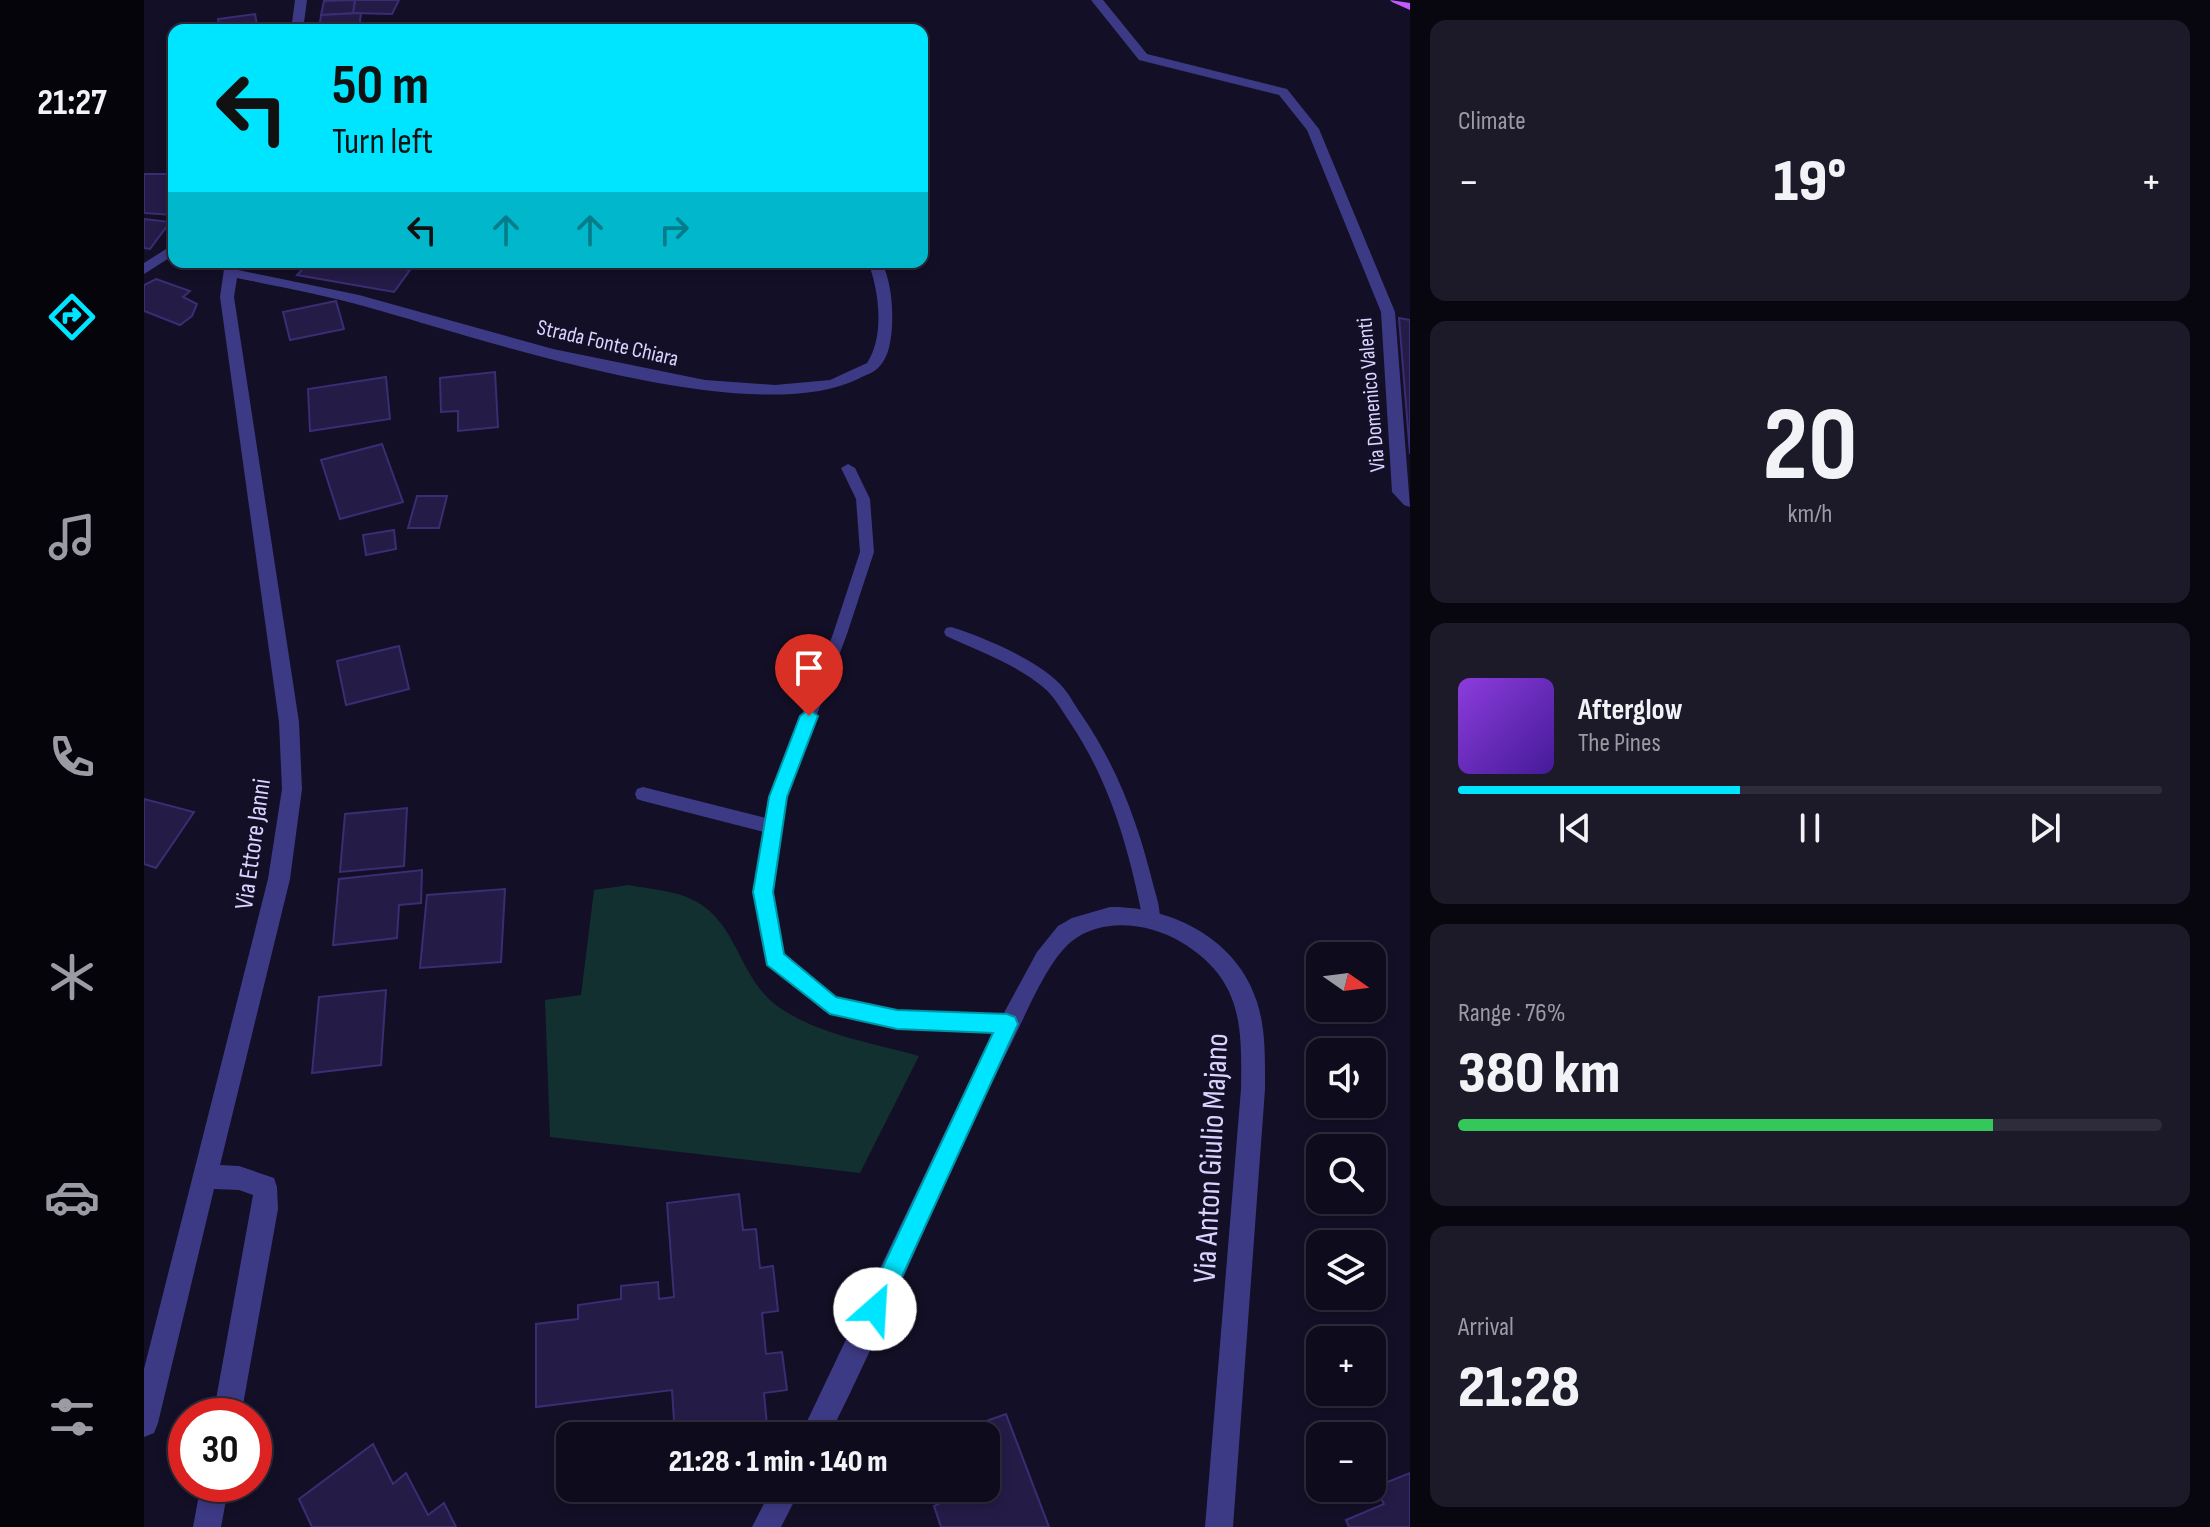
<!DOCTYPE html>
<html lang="en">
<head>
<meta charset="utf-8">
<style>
	body { margin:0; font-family:"Sofia Sans Condensed",sans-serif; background:#1c1929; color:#f1f3f6; height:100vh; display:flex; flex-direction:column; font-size:30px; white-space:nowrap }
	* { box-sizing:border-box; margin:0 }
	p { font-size:26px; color:#9b9ba3 }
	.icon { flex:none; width:44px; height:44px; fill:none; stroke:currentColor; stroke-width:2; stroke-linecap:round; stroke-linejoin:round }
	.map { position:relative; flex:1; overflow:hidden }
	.side { display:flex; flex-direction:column; gap:20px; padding:20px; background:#08060f; width:800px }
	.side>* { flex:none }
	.banner { position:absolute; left:24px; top:24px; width:760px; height:244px; border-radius:16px; box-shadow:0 4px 12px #0003,0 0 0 2px #2e2b3b; background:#00e5ff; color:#111; overflow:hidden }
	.needle { width:52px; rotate:104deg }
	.buttons { position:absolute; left:1162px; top:942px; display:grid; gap:16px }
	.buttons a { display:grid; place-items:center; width:80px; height:80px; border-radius:16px; background:#0e0b1c; box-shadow:0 4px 12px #0003,0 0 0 2px #2e2b3b; font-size:40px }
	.speed { position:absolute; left:24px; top:1398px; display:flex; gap:16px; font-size:40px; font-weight:700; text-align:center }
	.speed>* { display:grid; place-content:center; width:104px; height:104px; border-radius:50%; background:#0e0b1c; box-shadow:0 4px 12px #0003,0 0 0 2px #2e2b3b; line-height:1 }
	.speed .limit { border:12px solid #d22; background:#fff; color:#111 }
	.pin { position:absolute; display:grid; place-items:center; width:68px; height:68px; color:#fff; margin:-82px -34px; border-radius:50% 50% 50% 0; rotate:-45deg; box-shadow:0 0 8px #0007 }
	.pin .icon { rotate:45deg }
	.me { position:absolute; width:88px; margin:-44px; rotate:26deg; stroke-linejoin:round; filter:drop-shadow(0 0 6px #0008) }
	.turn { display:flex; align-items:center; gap:28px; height:168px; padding:0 32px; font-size:36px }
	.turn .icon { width:104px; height:104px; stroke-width:2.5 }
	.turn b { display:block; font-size:56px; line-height:68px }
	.lanes { display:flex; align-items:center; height:76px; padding:0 32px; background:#0003; justify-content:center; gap:40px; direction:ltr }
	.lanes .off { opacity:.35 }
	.big { font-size:60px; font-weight:800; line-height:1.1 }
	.side .tile { flex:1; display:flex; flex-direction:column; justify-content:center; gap:12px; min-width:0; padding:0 28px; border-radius:16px; background:#1c1929 }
	.side .dial { align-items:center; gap:0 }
	.dial b { font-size:104px; line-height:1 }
	.song { display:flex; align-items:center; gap:24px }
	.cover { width:96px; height:96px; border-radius:12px; background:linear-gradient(135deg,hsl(270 70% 55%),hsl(260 70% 35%)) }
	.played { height:8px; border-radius:4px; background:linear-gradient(90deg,#00e5ff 40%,#2e2b3b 40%) }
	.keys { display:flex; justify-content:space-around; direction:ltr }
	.heat { display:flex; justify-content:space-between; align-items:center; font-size:44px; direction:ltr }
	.charge { height:12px; border-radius:6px; background:linear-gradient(90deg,#34c759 76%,#2e2b3b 0) }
	.trip { position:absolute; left:412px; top:1422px; width:444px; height:80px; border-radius:16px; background:#0e0b1c; box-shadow:0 4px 12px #0003,0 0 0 2px #2e2b3b; font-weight:800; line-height:80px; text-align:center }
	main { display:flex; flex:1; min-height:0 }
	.tab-bar { display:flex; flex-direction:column; width:144px; justify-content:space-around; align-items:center; background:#06040b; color:#9b9ba3 }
	.tab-bar .icon { width:56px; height:56px }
	.tab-bar .selected { color:#00e5ff }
	.tab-bar b { font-size:36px; color:#f1f3f6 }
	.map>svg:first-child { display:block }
	.green { fill:#12302f }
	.building { fill:#241b47; stroke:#3b2d73; stroke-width:2 }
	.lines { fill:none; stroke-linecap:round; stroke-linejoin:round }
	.lane { fill:#3d3a85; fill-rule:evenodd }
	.street { fill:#3d3a85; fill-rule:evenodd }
	.primary { fill:#c25bff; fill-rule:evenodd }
	.route { fill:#00e5ff; stroke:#0095a6; stroke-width:2 }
	.labels { text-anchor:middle; stroke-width:8; stroke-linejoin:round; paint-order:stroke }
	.far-street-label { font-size:22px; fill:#d9d4ff; stroke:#130f26 }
	.street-label { font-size:26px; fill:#d9d4ff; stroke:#130f26 }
	.near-street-label { font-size:32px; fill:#d9d4ff; stroke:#130f26 }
</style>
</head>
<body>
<main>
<nav class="tab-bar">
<b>21:27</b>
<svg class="icon selected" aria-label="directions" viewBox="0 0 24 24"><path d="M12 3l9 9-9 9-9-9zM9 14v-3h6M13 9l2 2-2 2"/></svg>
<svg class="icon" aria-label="music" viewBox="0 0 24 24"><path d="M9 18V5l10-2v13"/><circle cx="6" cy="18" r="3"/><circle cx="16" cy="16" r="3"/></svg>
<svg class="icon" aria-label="phone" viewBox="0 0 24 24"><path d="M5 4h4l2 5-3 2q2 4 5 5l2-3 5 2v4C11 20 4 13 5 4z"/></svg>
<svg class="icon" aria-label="climate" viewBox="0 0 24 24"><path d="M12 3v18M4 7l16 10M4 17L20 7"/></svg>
<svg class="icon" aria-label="car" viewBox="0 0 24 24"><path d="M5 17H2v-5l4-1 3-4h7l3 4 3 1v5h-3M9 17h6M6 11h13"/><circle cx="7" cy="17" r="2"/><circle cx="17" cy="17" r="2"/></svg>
<svg class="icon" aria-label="filters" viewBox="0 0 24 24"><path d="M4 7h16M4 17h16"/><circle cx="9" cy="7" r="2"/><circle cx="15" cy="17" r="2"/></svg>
</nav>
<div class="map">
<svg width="1266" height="1527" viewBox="0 0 1266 1527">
	<rect width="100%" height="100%" fill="#130f26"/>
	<path class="green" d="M485,885C504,889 527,890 545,898C595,919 593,979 636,1008C676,1035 729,1043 775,1056L716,1173L406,1137L401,1000L437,995L450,890Z"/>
	<g class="building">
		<polygon points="211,0 255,0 248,14 209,13"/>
		<polygon points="211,0 209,13 177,15 180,1"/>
		<polygon points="217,13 215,30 175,30 177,15"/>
		<polygon points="111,14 114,30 76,30 74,19"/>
		<polygon points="0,174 30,174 29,215 0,213"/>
		<polygon points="0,219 26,222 6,249 0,248"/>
		<polygon points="165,262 217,262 266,270 250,292 153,275"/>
		<polygon points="337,262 367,262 362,269 335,265"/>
		<polygon points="12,279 46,291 39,297 53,304 48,316 36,325 0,311 0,285"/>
		<polygon points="192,301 200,329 146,340 139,312"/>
		<polygon points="1255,318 1266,320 1266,454"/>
		<polygon points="351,372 354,427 314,431 314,411 297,412 296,378"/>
		<polygon points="242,377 246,419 166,431 164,389"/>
		<polygon points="238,444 259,502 196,519 177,460"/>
		<polygon points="273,496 303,496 295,528 264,528"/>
		<polygon points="250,530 252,549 222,555 219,535"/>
		<polygon points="255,646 265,689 202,705 193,661"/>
		<polygon points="0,799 50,812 12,868 0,864"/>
		<polygon points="263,808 260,866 196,872 201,814"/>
		<polygon points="278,870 277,903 255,905 253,938 189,945 195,879"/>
		<polygon points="361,889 357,962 276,968 283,895"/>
		<polygon points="242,990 237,1065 168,1073 175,997"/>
		<polygon points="595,1194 599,1230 612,1229 616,1268 629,1266 634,1311 618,1313 622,1354 638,1352 643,1390 620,1393 624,1436 531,1436 528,1390 392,1407 392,1324 434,1319 434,1305 477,1299 477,1286 514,1282 515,1299 530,1297 523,1203"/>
		<polygon points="862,1414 905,1527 797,1527 790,1506 799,1502 794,1488 842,1488 842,1436 803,1435"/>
		<polygon points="229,1444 249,1484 262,1473 284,1515 300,1503 312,1527 168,1527 155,1499"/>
		<polygon points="1266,1473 1266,1527 1205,1527 1202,1520 1240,1504 1231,1487"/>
		<polygon points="534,1488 613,1488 614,1491 535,1502"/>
	</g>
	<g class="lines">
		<g class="lane">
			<polygon points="704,464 711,468 726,499 730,552 703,634 642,797 628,892 639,954 691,998 753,1012 863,1016 869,1018 872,1024 869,1030 863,1032 753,1028 686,1013 680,1011 625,964 622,958 610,892 620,832 499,801 493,799 491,794 493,789 499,787 622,818 626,797 689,634 716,552 712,499 697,468"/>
			<path d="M807,627C839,637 892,659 916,684C924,692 930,704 937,714C973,766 994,823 1009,884C1012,896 1019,914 1014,925L1008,928L1002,925L999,920C985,849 966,781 925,721C917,709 910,696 899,687C871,664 835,651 802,636L800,632L802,628Z"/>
		</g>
		<g class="street">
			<polygon points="151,0 163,0 159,30 147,30"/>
			<polygon points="947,0 959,0 1003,54 1143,89 1175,129 1251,312 1266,507 1260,505 1248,492 1237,312 1163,130 1135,95 995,60"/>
			<polygon points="30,244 30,255 0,274 0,263"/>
			<path d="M81,262H95L94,270L215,295L409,349L561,380L631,385L686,380L723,363C741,336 735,290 724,262H738C747,283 749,304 748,327C747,340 745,357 735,367C730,373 721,375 714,379C608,431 338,339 223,307C181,295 137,287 93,278L90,297L155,722L158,789L146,879L76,1165L95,1166L130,1178L133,1187L134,1209L97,1416H69L109,1195L95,1190L70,1189L14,1423L10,1433L0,1437V1369L124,879L138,789L135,722L76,297Z"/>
			<path d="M966,907C1028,906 1094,940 1113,1002C1122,1030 1121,1060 1121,1089L1089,1527H1061L1097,1089C1098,1024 1098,979 1037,942C1005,923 959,917 928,941C904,960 883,1012 869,1040C804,1170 750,1306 685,1436H656L842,1046L893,952L914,926L928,918Z"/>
			<polygon points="57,1484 85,1484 77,1527 49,1527"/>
			<polygon points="628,1488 657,1488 637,1527 608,1527"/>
		</g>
		<polygon class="primary" points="1246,0 1266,3 1266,10 1248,2"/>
	</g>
	<polygon class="route" points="665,709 674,716 643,797 629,892 640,954 692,997 753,1010 863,1014 871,1017 874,1024 739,1318 731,1321 722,1318 719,1309 849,1033 753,1029 686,1014 623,965 609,892 625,797 656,716"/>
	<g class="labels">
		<g class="far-street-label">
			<text transform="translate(464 342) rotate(13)" y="8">Strada Fonte Chiara</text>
			<text transform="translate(1226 395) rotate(-95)" y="8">Via Domenico Valenti</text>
		</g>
		<g class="street-label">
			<text transform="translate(108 844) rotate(-82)" y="9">Via Ettore Janni</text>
		</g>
		<g class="near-street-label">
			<text transform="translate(1066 1158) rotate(-87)" y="11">Via Anton Giulio Majano</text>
		</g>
	</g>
</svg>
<div class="buttons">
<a><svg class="needle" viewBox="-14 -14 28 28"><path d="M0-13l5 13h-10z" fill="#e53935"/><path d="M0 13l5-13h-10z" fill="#9b9ba3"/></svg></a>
<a><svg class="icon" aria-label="sound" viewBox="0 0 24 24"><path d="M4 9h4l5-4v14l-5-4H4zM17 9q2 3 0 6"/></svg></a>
<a><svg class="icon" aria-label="search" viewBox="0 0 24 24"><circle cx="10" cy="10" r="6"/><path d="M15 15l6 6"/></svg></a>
<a><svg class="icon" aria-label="layers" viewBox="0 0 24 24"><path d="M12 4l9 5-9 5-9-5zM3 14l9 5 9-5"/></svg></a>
<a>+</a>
<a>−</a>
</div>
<div class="speed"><div class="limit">30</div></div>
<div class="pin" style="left:665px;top:716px;background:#d93025"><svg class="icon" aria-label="arrive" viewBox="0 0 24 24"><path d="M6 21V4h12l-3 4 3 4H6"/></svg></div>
<svg class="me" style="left:731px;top:1309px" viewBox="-20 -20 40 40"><circle r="19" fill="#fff"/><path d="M0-13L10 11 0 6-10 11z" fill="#00e5ff"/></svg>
<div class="trip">21:28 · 1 min · 140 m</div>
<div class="banner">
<div class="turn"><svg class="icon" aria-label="left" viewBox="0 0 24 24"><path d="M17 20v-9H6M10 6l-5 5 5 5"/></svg><div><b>50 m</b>Turn left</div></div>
<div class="lanes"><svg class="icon" aria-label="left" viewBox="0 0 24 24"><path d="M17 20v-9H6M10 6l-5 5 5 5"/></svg><svg class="icon off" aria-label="ahead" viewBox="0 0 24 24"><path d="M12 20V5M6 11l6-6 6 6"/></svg><svg class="icon off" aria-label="ahead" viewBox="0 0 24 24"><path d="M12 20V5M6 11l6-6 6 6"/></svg><svg class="icon off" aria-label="right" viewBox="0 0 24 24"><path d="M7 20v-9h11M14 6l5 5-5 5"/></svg></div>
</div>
</div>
<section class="side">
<div class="tile"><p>Climate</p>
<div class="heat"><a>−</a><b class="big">19°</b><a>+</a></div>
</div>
<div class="tile dial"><b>20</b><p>km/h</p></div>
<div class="tile">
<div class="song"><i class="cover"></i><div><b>Afterglow</b><p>The Pines</p></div></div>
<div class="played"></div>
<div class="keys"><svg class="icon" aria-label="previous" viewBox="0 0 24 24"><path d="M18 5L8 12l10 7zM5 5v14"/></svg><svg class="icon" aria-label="pause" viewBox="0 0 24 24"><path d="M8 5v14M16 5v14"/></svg><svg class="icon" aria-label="next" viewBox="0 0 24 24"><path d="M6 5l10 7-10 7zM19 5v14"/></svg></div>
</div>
<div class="tile"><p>Range · 76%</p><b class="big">380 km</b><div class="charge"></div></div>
<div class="tile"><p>Arrival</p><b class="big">21:28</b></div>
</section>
</main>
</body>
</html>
